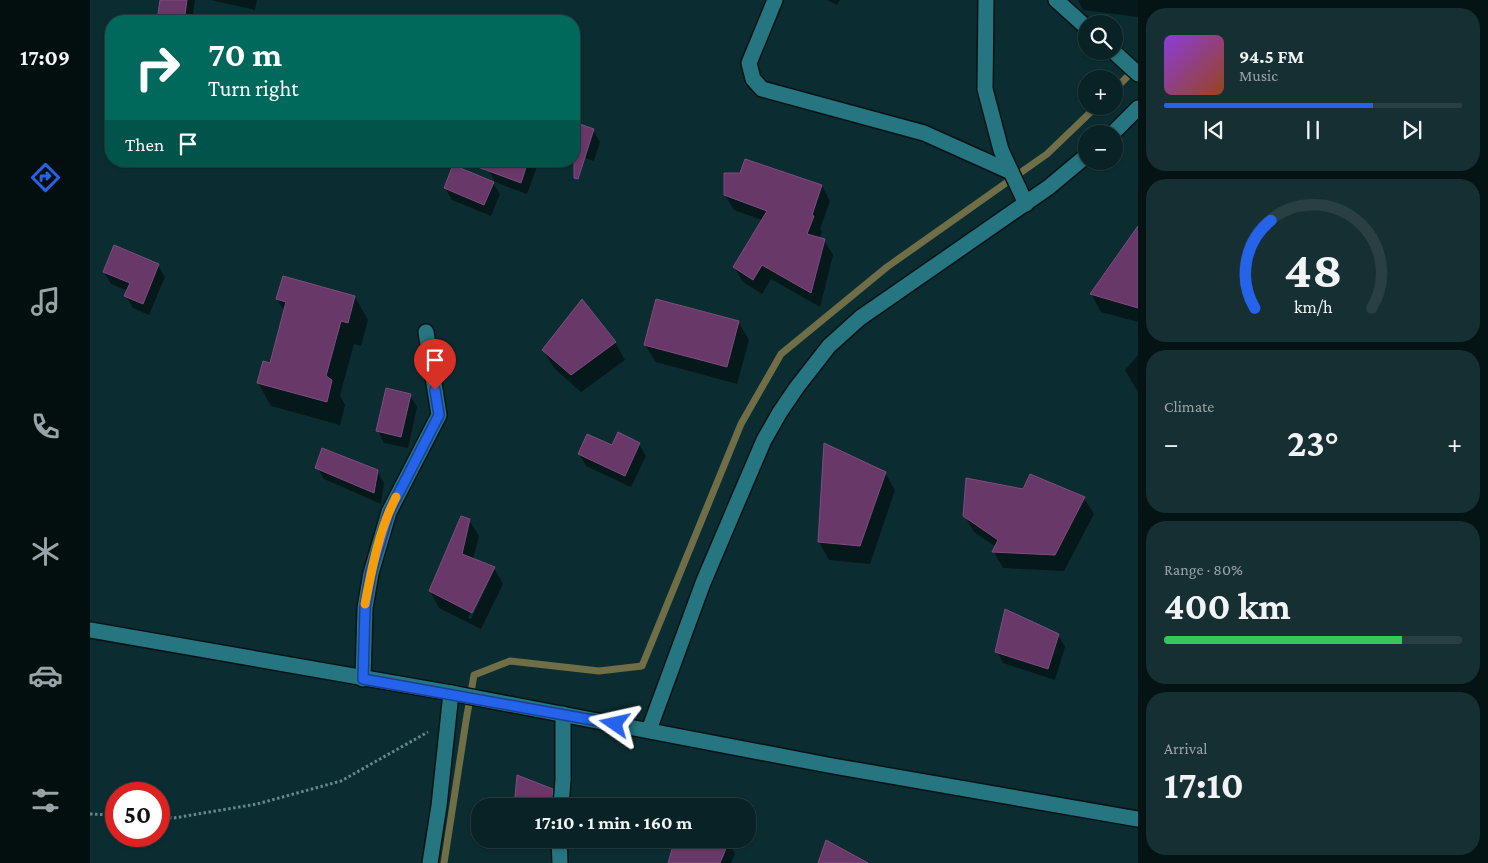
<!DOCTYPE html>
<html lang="en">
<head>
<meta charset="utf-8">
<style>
	body { margin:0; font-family:"Crimson Pro",serif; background:#162f32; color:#f1f3f6; height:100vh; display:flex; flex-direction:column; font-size:19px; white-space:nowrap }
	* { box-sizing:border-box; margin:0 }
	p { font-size:16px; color:#98a4a7 }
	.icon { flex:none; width:28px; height:28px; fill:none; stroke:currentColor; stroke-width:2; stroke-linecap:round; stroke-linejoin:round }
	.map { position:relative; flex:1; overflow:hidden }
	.panel { display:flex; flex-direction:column; gap:8px; padding:8px; background:#041314; width:350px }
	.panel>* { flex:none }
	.banner { position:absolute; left:15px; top:15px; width:475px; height:152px; border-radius:20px; box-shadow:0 1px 4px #0004,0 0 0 1px #293f42; background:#00695c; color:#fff; overflow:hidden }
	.buttons { position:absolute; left:988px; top:15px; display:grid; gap:10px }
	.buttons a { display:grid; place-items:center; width:45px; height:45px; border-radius:50%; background:#082225; box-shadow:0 1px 4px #0004,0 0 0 1px #293f42; font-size:25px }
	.speed { position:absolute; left:15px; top:782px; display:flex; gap:10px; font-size:25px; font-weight:700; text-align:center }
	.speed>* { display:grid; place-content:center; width:65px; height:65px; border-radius:50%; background:#082225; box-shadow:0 1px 4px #0004,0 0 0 1px #293f42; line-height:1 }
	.speed .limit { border:8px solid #d22; background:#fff; color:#111 }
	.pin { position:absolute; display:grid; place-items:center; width:42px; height:42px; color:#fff; margin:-51px -21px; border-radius:50% 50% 50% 0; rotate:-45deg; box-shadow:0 0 5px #0007 }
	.pin .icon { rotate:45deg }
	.me { position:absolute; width:55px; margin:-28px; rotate:281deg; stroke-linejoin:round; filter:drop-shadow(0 0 4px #0008) }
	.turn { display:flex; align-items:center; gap:18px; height:105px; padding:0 20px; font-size:22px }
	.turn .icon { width:65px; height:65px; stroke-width:2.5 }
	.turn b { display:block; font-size:35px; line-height:42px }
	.then { display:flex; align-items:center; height:48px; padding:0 20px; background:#0003; gap:10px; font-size:19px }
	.big { font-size:38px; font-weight:700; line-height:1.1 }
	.panel .widget { flex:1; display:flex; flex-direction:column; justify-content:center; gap:8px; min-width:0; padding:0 18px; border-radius:20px; background:#162f32 }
	.panel .dial { align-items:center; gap:0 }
	.dial svg { height:130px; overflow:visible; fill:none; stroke:#293f42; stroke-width:7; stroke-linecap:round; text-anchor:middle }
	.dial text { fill:#f1f3f6; stroke:none }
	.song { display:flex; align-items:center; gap:15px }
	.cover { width:60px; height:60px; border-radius:8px; background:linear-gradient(135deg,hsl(270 70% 55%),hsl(20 70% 35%)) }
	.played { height:5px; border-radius:2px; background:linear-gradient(90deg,#2563eb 70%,#293f42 70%) }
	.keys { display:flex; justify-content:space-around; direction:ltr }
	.heat { display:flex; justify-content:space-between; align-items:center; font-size:28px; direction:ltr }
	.charge { height:8px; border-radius:4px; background:linear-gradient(90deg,#34c759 80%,#293f42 0) }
	.trip { position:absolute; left:381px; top:798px; width:285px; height:50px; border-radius:20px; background:#082225; box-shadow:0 1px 4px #0004,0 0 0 1px #293f42; font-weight:700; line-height:50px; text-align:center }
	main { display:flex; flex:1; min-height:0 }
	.dock { display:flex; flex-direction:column; width:90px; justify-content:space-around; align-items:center; background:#030e0f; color:#98a4a7 }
	.dock .icon { width:35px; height:35px }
	.dock .selected { color:#2563eb }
	.dock b { font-size:22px; color:#f1f3f6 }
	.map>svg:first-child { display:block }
	.shadow { fill:#0007; fill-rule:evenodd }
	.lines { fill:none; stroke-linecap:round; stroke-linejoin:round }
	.stream { stroke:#6f6e47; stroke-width:7 }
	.building { fill:#683868; stroke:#7f4c7e }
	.street-casing { stroke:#061315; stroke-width:18 }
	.secondary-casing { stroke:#061315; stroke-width:18 }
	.path { stroke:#61898f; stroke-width:3; stroke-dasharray:2.5 2.5; stroke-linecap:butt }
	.street { stroke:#257681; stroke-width:15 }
	.secondary { stroke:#257681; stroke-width:15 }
	.route-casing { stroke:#184099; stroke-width:12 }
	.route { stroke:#2563eb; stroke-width:9 }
	.slow { stroke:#f59e0b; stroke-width:9 }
</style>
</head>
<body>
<main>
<nav class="dock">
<b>17:09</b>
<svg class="icon selected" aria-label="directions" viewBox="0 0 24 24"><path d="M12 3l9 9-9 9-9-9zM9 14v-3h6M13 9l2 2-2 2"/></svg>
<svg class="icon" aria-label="music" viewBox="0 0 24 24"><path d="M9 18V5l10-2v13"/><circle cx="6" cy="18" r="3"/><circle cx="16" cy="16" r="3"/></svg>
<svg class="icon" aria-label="phone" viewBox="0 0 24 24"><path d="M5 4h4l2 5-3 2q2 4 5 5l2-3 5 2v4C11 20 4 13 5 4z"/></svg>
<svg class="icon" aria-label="climate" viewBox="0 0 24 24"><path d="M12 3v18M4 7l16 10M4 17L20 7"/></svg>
<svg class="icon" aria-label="car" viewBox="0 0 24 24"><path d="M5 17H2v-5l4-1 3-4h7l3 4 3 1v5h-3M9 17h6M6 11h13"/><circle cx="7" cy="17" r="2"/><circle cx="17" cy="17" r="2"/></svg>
<svg class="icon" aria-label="filters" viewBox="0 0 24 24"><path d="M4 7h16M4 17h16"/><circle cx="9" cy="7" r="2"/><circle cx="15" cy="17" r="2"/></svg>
</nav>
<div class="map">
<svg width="1048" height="863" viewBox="0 0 1048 863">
	<rect width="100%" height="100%" fill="#0b2d31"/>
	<g class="shadow">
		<polygon points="71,0 105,0 102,21 68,21"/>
		<polygon points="121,0 167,0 165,10"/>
		<polygon points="737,0 750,0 747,5"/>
		<polygon points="988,0 1048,0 1048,17 993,10"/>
		<polygon points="484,124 503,130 510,142 504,161 484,154"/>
		<polygon points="402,161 449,161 437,194 405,182 399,171"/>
		<polygon points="403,183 410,194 401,216 362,200 355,188"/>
		<polygon points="732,186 740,201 730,229 732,232 729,239 734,240 743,255 730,307 681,279 672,294 653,282 644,267 672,220 644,210 635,195"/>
		<polygon points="1043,235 1048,238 1048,322 1011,312 1001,294"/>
		<polygon points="68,265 75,277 59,315 43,308 36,296 38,291 21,284 14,272"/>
		<polygon points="265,297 278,320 271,346 264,344 250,395 255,405 250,425 181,406 168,383 181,364 195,312 187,299"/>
		<polygon points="649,323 659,340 647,384 566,362 555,345"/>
		<polygon points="525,342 535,360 491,392 464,368 453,350"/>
		<polygon points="1048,355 1048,392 1035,370"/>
		<polygon points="320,395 327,407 318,448 294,443 288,431"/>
		<polygon points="549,444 556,456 541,487 496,466 489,454 522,447"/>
		<polygon points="227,467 287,471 294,483 291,504 234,479"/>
		<polygon points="795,473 805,490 780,564 739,560 729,542"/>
		<polygon points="934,490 994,498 1004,514 974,571 913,568 904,552 906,547 884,532 875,516"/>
		<path d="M379,520L389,536L383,560L404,568L413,584L391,629L349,608L340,591ZM399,577H401L381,619L378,618Z"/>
		<polygon points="968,635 975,647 965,680 913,663 907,651"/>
		<polygon points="462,790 469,802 469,806 432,806 426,797"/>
		<polygon points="587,839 628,839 638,842 645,854 641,863 580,863"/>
	</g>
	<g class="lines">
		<g class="stream">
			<polyline points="1024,90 1044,70"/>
			<polyline points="354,863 376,721 384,675 420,661 509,671 552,666 651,424 691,354 797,267 957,154 1007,106"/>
		</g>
	</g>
	<g class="building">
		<polygon points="70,0 97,0 94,21 67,21"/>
		<polygon points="484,122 504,129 488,179 484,178"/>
		<polygon points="655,159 732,185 722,215 724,216 717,234 735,239 721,293 672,265 663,280 643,267 677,211 634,195 634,173 650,173"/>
		<polygon points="378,161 438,161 431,183 377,163"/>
		<polygon points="363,165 404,182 394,205 354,188"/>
		<polygon points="1048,226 1048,308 1000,294"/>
		<polygon points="24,245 69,264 53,304 34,296 40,283 13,272"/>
		<polygon points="193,276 265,296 258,323 251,321 236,376 242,380 237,402 167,383 173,361 180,363 196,302 186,299"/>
		<polygon points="492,299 526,342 481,375 452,350"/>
		<polygon points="566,299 649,321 637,367 554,345"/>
		<polygon points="296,388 321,394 311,437 286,431"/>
		<polygon points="528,432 550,443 535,476 488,454 497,434 522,445"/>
		<polygon points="734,443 796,472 770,546 728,542"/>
		<polygon points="232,448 288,470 284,493 225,468"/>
		<polygon points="940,474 995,497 965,555 902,552 908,540 873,516 876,478 933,489"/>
		<polygon points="371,516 380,519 372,554 405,567 382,613 339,591"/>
		<polygon points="915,609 969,634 958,669 905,652"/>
		<polygon points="427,775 463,789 462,799 459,806 447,806 425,797"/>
		<polygon points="585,839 640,839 630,863 578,863"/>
		<polygon points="736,840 778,863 728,863"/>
	</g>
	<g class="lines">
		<g class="street-casing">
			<g id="street">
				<polyline points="685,0 659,63 663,79 672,89 834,133 921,172"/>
				<polyline points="896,0 895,89 911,150 936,204"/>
				<polyline points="966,0 996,27"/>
				<polyline points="1023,51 1048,74"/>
				<polyline points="1022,134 1048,108"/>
				<polyline points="273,679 275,608 281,573 299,512 349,415 336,332"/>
				<polyline points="559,730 613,583 644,510 674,440 690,412 707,387 739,346 770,318 959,187 996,156"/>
				<polyline points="471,806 473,780 473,714"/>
				<polyline points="469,839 470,863"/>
				<polyline points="340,863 349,806 361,693"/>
			</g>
		</g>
		<g class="secondary-casing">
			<polyline id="secondary" points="0,630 361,693 743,766 1048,819"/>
		</g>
		<g class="path">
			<polyline points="0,814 26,815"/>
			<polyline points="69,817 84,818 167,804 251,781 338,732"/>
		</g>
		<use href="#street" class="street"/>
		<use href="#secondary" class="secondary"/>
	</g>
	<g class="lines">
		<g class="route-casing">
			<polyline id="route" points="345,390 349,415 299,512 281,572 275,608 273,679 525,724"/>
		</g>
		<use href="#route" class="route"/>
		<path class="slow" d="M275,604C282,568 289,530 306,497"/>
	</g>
</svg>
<div class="buttons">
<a><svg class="icon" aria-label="search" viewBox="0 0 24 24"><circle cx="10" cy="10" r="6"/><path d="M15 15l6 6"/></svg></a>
<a>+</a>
<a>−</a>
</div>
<div class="speed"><div class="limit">50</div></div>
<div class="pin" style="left:345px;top:390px;background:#d93025"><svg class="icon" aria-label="arrive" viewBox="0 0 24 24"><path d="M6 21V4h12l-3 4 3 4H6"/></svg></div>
<svg class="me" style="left:525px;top:724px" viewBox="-20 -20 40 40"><path d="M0-17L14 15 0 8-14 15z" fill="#2563eb" stroke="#fff" stroke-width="4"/></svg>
<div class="trip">17:10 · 1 min · 160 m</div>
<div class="banner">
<div class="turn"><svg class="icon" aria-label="right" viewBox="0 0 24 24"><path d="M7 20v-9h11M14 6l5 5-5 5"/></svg><div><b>70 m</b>Turn right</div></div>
<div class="then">Then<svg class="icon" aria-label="arrive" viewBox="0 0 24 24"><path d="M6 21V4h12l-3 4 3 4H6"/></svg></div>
</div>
</div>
<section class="panel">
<div class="widget">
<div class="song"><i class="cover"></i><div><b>94.5 FM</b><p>Music</p></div></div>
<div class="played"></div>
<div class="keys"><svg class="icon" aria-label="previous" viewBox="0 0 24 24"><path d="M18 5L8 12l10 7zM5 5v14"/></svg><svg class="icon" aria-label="pause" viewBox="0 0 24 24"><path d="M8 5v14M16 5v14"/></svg><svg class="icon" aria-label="next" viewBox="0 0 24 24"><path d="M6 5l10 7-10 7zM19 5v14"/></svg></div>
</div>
<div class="widget dial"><svg viewBox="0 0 100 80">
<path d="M14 69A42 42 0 1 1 86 69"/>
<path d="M14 69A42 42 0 0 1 24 15" stroke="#2563eb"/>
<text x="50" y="56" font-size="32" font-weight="700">48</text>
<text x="50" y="72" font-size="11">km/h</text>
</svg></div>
<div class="widget"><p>Climate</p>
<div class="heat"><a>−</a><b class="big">23°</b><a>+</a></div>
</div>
<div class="widget"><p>Range · 80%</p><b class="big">400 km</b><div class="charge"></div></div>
<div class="widget"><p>Arrival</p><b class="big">17:10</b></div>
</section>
</main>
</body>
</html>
